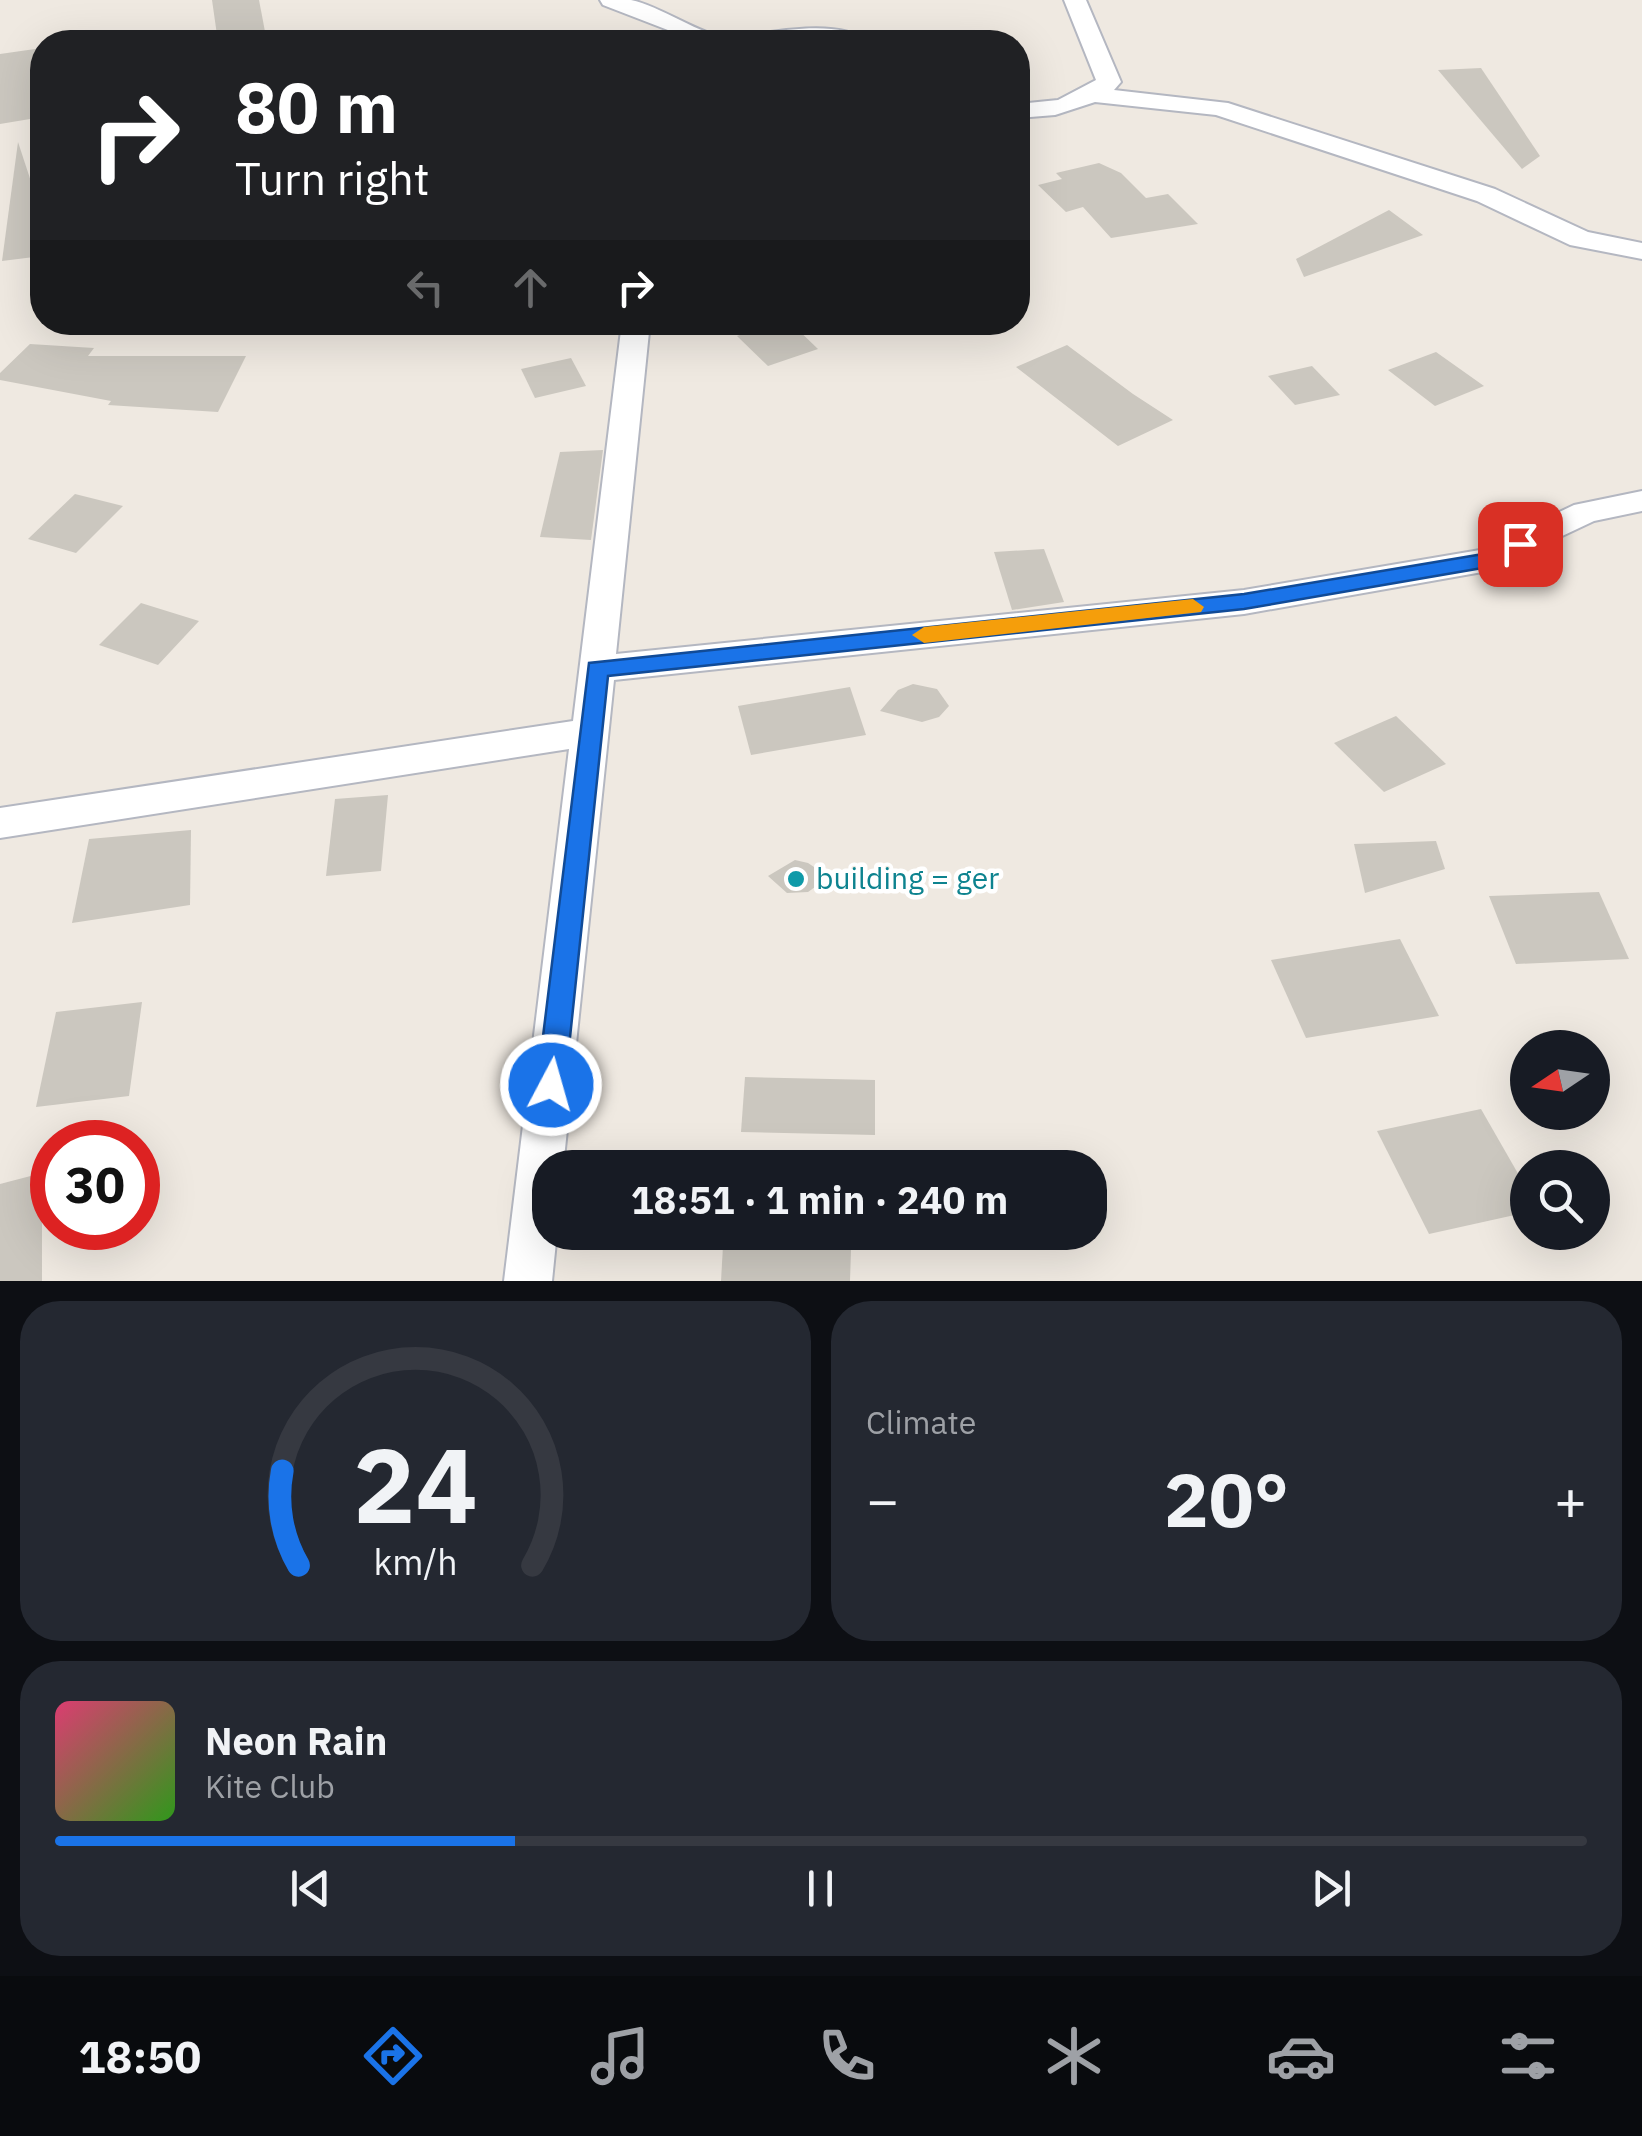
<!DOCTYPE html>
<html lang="en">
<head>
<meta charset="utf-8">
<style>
	body { margin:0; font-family:"IBM Plex Sans",sans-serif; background:#242831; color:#f1f3f6; height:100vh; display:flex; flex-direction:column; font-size:38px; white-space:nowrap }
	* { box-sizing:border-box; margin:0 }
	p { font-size:32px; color:#9ea1a6 }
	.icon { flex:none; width:55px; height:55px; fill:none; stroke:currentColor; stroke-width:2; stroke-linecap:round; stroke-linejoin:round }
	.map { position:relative; height:1281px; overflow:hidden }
	.panel { display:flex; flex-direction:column; gap:20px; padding:20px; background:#0d0f14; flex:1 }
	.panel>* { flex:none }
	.top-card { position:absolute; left:30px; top:30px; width:1000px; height:305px; border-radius:40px; box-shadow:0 10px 40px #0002; background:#202124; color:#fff; overflow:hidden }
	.needle { width:65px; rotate:257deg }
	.buttons { position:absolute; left:1510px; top:1030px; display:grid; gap:20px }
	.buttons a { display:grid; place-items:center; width:100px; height:100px; border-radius:50%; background:#171b24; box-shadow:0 10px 40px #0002; font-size:50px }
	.speed { position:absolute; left:30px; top:1120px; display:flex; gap:20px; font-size:50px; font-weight:700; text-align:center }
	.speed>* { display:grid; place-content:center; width:130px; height:130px; border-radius:50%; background:#171b24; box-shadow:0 10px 40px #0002; line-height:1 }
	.speed .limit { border:15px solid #d22; background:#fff; color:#111 }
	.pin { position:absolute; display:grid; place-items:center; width:85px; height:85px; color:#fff; margin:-42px; border-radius:20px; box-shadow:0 5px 15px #0006 }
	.me { position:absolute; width:110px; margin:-55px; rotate:6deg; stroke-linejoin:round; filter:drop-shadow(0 0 8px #0008) }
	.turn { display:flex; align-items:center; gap:35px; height:210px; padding:0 40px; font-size:45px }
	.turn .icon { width:130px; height:130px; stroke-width:2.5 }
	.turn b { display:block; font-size:70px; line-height:85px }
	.lanes { display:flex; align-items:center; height:95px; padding:0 40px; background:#0003; justify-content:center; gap:50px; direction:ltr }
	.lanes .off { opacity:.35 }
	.big { font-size:75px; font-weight:800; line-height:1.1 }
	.panel .widget { flex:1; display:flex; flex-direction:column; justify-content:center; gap:15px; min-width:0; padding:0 35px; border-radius:40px; background:#242831 }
	.panel .dial { align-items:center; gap:0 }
	.dial svg { height:260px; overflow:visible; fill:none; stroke:#363941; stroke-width:7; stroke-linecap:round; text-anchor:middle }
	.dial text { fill:#f1f3f6; stroke:none }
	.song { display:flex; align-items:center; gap:30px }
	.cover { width:120px; height:120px; border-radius:15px; background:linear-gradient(135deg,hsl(340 70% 55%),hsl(110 70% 35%)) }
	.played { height:10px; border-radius:5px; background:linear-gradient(90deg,#1a73e8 30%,#363941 30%) }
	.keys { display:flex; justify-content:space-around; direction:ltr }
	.heat { display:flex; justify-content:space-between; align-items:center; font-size:55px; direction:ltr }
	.panel .tiles { flex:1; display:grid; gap:20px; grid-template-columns:1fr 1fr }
	.widget:last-child { grid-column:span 2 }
	.trip { position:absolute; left:532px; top:1150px; width:575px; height:100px; border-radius:40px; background:#171b24; box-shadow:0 10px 40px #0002; font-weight:800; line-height:100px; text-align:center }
	.dock { display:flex; height:160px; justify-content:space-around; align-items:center; background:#090b0e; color:#9ea1a6 }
	.dock .icon { width:70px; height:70px }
	.dock .on { color:#1a73e8 }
	.dock b { font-size:45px; color:#f1f3f6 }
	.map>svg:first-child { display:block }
	.building { fill:#cbc7bf }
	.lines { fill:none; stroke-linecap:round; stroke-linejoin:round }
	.minor-casing { stroke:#b4b7c1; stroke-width:4 }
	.minor { fill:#fff; fill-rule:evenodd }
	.route { fill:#1a73e8; stroke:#114b97; stroke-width:2.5 }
	.slow { fill:#f59e0b }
	.culture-dot { fill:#0f9aa8; stroke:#fff; stroke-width:4 }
	.labels { text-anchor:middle; stroke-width:9; stroke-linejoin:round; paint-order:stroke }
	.culture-label { font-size:30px; fill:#0d838f; stroke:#fff; text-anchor:start }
</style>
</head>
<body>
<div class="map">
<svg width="1642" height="1281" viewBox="0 0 1642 1281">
	<rect width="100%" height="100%" fill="#efe9e1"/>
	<g class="building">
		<polygon points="212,0 259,0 267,42 218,42"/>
		<polygon points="42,48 42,117 0,124 0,54"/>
		<polygon points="1481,68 1540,156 1522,169 1438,70"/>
		<polygon points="18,142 42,215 42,256 2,261"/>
		<polygon points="1099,163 1121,173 1146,198 1168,194 1198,224 1111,238 1083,207 1066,212 1038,185 1062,179 1056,173"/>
		<polygon points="1389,210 1423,235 1304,277 1296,259"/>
		<polygon points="776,322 790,322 818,349 768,366 737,336"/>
		<polygon points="30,344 94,348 88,356 246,356 218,412 108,405 111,401 0,380 0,373"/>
		<polygon points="1067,345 1133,394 1173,420 1118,446 1016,367"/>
		<polygon points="1436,352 1484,386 1435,406 1388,370"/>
		<polygon points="571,358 586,386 535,398 521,369"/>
		<polygon points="1312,366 1340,395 1295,405 1268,376"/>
		<polygon points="603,450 591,540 540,537 560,452"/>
		<polygon points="75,494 123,506 76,553 28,539"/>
		<polygon points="1044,549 1064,602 1012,610 994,552"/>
		<polygon points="141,603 199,621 158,665 99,645"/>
		<polygon points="913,684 937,689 949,706 939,717 922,722 880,711 898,690"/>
		<polygon points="850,687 866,735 751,755 738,706"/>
		<polygon points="1396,716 1446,764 1384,792 1334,743"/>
		<polygon points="388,795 381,871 326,876 335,799"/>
		<polygon points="191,830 190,905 72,923 89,839"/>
		<polygon points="1436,841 1445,869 1365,893 1354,844"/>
		<polygon points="795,860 808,863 829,877 808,892 787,893 768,876"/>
		<polygon points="1599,892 1629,959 1516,964 1489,896"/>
		<polygon points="1400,939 1439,1016 1306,1038 1271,960"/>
		<polygon points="142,1002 129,1096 36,1107 56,1012"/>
		<polygon points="745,1077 875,1080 875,1135 741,1132"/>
		<polygon points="1481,1109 1528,1191 1528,1212 1429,1234 1377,1131"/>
		<polygon points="42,1173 42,1281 0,1281 0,1184"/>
		<polygon points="723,1246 851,1250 850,1281 721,1281"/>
	</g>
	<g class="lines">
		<g class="minor-casing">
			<g id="minor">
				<path d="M600,0C610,0 621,0 631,0C659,5 706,39 731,37C763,34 841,16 866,42H699L603,5Z"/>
				<polygon points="1064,0 1086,0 1121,82 1114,90 1228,103 1495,189 1588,232 1642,243 1642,259 1570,245 1477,201 1216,115 1095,102 1055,115 1018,118 1018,104 1058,100 1096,80"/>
				<polygon points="622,322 650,322 616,654 1244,590 1480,550 1574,505 1642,491 1642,511 1594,521 1488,571 1244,614 614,680 563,1168 550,1168 550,1232 557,1232 552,1281 504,1281 569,749 0,838 0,808 573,721"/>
			</g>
		</g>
		<use href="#minor" class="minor"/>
	</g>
	<polygon class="route" points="1520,537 1531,544 1528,549 1488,567 1244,609 608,676 565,1085 561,1093 551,1097 541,1093 537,1085 589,663 1244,594 1483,554"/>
	<polygon class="slow" points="1193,599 1204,607 1201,612 924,643 912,635 924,627"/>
	<circle class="culture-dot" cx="796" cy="879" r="10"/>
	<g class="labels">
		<g class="culture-label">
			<text x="816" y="889">building = ger</text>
		</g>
	</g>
</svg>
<div class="buttons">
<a><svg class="needle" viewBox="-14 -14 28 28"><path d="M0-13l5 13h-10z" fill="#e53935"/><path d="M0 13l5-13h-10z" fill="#9ea1a6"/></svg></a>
<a><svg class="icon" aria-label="search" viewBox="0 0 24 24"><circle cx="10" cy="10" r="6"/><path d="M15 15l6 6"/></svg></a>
</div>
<div class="speed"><div class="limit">30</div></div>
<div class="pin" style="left:1520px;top:544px;background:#d93025"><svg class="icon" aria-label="arrive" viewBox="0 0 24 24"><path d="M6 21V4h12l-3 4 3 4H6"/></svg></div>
<svg class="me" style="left:551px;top:1085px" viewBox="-20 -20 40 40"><circle r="17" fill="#1a73e8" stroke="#fff" stroke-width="3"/><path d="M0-11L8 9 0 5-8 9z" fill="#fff"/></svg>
<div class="trip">18:51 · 1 min · 240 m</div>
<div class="top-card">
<div class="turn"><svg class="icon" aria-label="right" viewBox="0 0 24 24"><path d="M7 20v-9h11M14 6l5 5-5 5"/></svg><div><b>80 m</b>Turn right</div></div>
<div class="lanes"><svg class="icon off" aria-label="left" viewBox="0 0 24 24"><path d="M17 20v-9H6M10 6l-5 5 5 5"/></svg><svg class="icon off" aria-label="ahead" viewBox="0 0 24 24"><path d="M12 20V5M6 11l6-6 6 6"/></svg><svg class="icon" aria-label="right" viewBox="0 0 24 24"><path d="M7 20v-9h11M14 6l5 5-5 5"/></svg></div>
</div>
</div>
<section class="panel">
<div class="tiles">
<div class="widget dial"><svg viewBox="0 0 100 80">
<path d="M14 69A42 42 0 1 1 86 69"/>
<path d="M14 69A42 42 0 0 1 9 40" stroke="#1a73e8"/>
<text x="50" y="56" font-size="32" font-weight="700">24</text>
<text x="50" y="72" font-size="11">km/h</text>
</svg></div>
<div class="widget"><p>Climate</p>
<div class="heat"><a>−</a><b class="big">20°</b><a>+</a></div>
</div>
<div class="widget">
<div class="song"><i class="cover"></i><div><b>Neon Rain</b><p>Kite Club</p></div></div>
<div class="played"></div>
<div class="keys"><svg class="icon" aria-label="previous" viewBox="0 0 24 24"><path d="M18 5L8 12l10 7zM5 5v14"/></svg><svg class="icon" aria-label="pause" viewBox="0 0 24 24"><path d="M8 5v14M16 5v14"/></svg><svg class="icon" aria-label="next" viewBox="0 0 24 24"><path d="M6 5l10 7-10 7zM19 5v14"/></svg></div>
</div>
</div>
</section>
<nav class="dock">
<b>18:50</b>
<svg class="icon on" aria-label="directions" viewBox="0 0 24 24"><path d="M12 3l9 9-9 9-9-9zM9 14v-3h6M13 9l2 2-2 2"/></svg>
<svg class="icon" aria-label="music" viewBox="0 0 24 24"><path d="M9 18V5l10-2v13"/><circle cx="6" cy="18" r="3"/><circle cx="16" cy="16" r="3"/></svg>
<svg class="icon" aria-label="phone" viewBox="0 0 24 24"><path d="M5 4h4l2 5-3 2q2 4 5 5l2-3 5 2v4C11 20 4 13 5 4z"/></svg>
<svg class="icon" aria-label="climate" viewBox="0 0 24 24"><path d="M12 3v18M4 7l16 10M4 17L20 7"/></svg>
<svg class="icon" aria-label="car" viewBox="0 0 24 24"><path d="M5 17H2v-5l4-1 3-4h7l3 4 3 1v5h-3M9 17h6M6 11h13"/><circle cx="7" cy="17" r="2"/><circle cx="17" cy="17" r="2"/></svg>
<svg class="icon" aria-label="filters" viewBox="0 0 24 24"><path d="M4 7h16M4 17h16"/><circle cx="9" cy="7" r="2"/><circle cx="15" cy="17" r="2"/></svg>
</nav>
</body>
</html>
